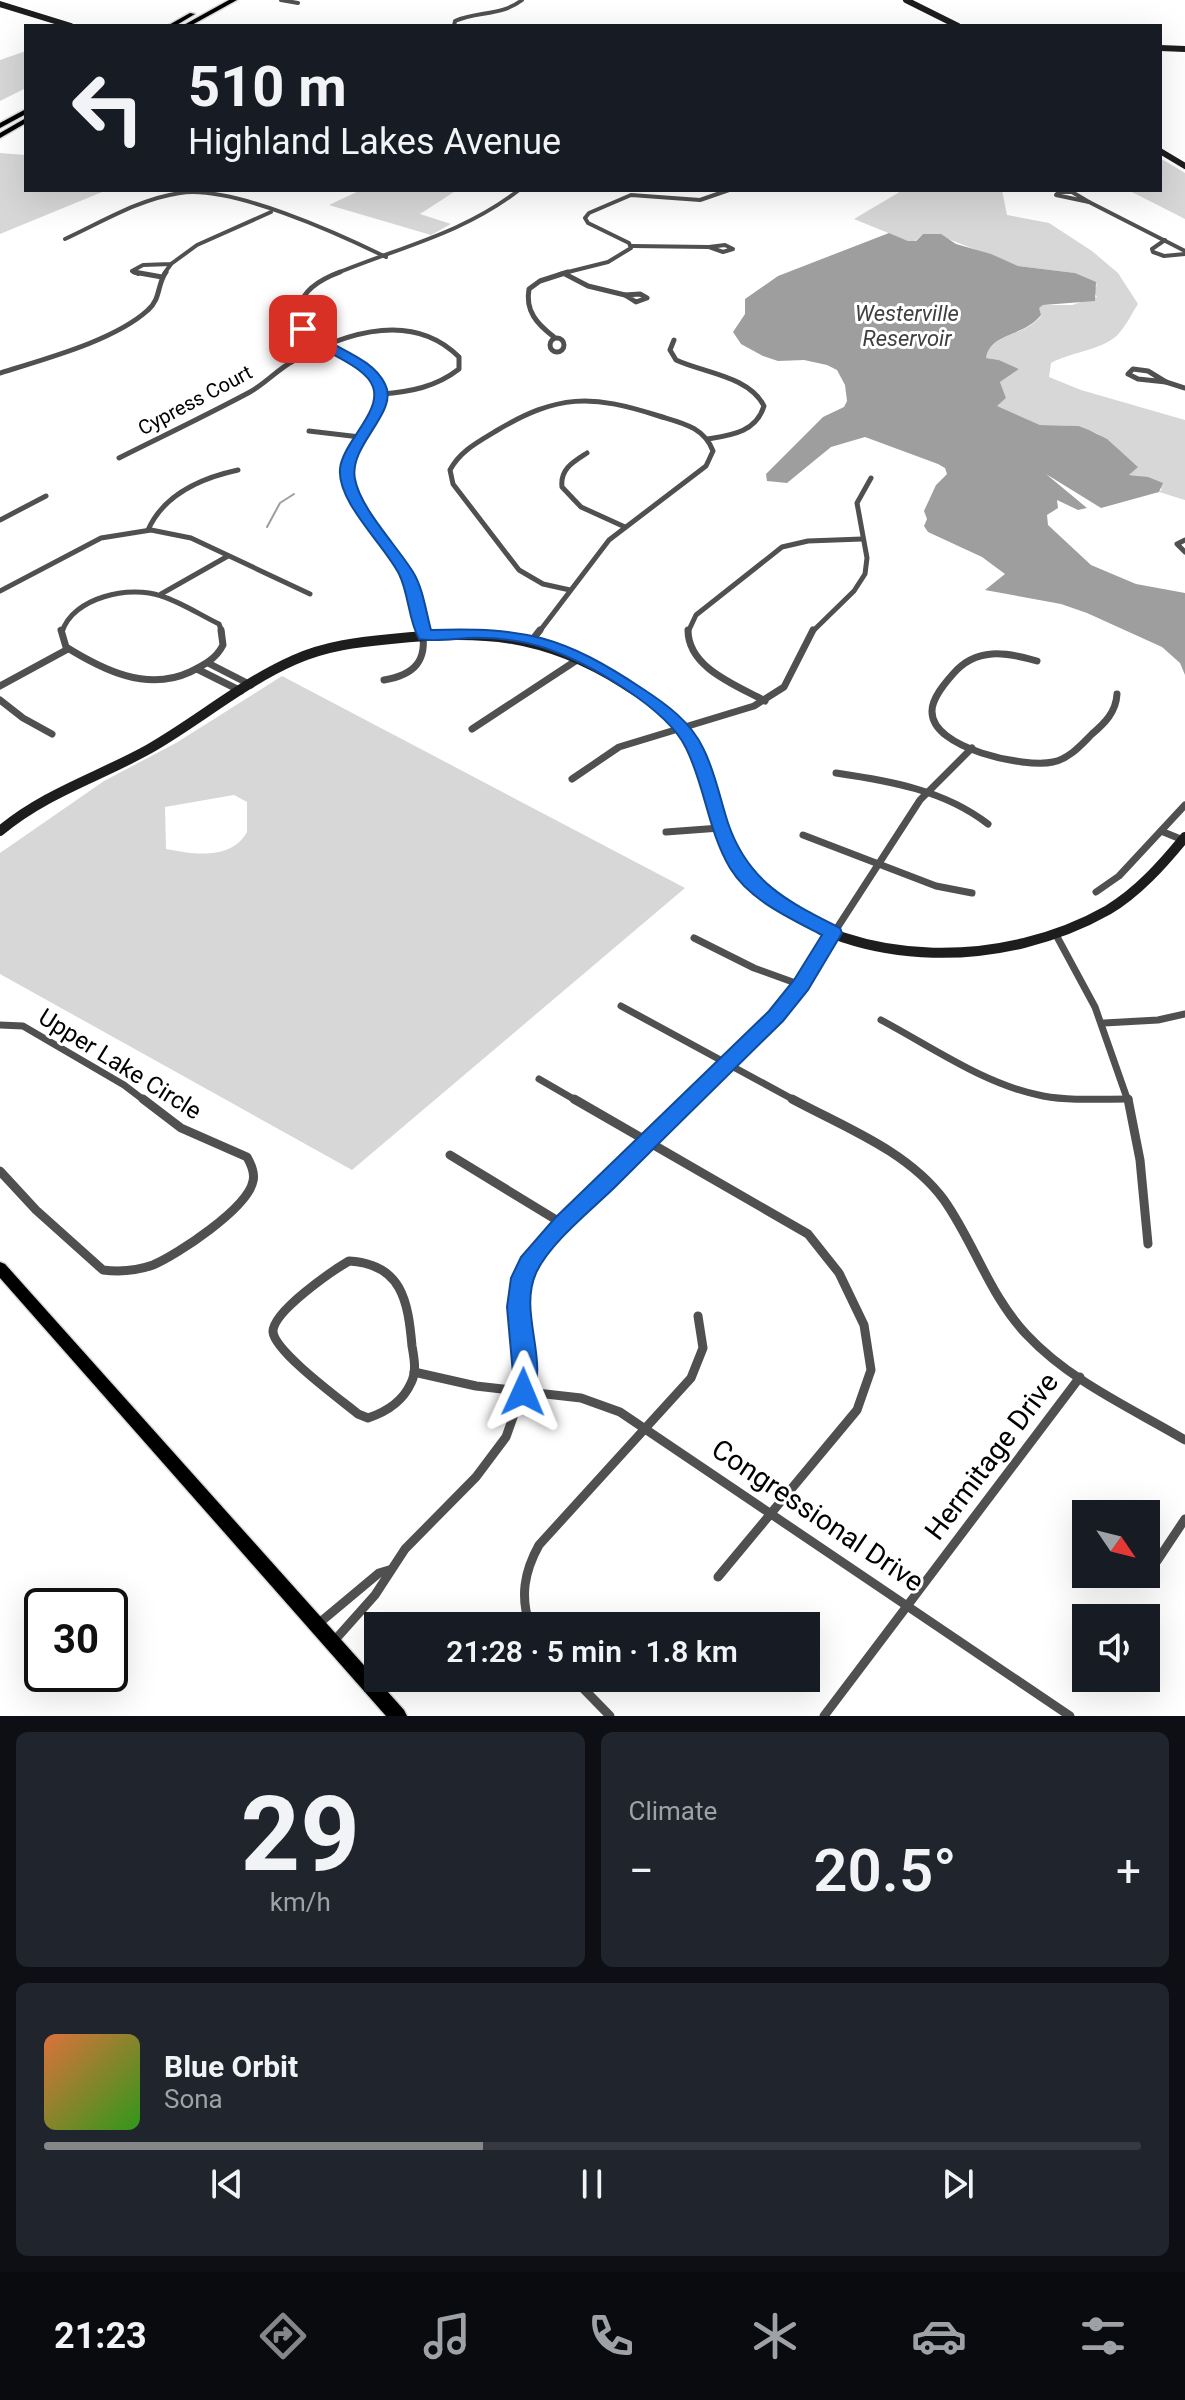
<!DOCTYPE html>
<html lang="en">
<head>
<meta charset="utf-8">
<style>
	body { margin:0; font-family:Roboto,sans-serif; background:#20242c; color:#f1f3f6; height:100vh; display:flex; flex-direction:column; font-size:30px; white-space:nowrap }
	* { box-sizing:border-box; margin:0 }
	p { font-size:26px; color:#9ea1a6 }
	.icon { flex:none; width:44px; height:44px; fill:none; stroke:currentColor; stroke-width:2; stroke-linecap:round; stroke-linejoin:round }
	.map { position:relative; height:1716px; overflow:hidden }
	.drawer { display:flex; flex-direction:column; gap:16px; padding:16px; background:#0d0f14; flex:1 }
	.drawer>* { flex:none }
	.hud { position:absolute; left:24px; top:24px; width:1138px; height:168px; border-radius:0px; box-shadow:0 8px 32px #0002; background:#171b24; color:#f1f3f6; overflow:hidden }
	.needle { width:52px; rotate:125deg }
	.fabs { position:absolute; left:1072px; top:1500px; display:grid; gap:16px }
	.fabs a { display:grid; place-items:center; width:88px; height:88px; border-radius:0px; background:#171b24; box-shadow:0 8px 32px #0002; font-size:40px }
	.speed { position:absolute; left:24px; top:1588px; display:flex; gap:16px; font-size:40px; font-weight:700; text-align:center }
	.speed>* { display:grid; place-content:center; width:104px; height:104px; border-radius:50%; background:#171b24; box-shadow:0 8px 32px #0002; line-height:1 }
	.speed .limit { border:4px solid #111; border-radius:12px; background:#fff; color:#111 }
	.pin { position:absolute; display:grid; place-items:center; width:68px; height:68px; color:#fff; margin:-34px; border-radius:16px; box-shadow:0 4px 12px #0006 }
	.me { position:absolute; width:88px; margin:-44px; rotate:1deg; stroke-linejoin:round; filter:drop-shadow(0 0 6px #0008) }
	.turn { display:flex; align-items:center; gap:28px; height:168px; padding:0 32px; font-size:36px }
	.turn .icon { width:104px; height:104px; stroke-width:2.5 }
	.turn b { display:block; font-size:56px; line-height:68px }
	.big { font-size:60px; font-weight:600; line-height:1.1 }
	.drawer .tile { flex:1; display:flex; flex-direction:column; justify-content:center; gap:12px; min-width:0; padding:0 28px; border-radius:12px; background:#20242c }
	.drawer .dial { align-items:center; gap:0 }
	.dial b { font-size:104px; line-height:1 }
	.song { display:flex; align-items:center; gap:24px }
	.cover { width:96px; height:96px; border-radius:12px; background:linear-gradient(135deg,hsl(20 70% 55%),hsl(110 70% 35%)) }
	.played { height:8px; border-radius:4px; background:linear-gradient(90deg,#858687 40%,#363941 40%) }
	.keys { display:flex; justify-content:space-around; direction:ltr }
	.heat { display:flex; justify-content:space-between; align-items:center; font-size:44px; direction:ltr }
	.drawer .tiles { flex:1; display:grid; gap:16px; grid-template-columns:1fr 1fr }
	.tile:last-child { grid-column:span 2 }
	.trip { position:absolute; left:364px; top:1612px; width:456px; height:80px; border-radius:0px; background:#171b24; box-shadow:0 8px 32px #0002; font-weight:600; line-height:80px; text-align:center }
	.menu { display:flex; height:128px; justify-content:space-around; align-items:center; background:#090b0e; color:#9ea1a6 }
	.menu .icon { width:56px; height:56px }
	.menu .on { color:#858687 }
	.menu b { font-size:36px; color:#f1f3f6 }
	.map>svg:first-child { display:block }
	.green { fill:#d7d7d7; fill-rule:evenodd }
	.water { fill:#9e9e9e }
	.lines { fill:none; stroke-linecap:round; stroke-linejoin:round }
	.stream { stroke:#9e9e9e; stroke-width:2 }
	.primary-casing { stroke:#dbdbdb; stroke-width:3 }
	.street-far3 { stroke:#505050; stroke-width:4 }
	.street-far2 { stroke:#505050; stroke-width:5 }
	.street-far1 { stroke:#505050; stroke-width:7 }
	.street { stroke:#505050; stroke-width:9 }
	.secondary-far1 { stroke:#1d1d1d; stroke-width:6 }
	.secondary { stroke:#1d1d1d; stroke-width:10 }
	.primary { fill:#000; fill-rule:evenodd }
	.route { fill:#1a73e8; stroke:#114b97; stroke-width:2 }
	.labels { text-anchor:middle; stroke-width:6; stroke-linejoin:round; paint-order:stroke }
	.far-street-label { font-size:20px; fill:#000; stroke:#fff }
	.far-water-label { font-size:22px; font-style:italic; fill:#3f3f3f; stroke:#fff }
	.street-label { font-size:24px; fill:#000; stroke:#fff }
	.near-street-label { font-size:28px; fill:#000; stroke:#fff }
</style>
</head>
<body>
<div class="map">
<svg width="1185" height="1716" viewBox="0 0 1185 1716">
	<rect width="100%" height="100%" fill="#fff"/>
	<g class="green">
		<polygon points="26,51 26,88 0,101 0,60"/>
		<polygon points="0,153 26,155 26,190 107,190 0,234"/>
		<polygon points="1160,158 1185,173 1185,219 1128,190 1160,190"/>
		<polygon points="361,190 457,190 420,214 451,224 431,235 329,205"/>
		<path d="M903,190H1002L1007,215L1049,223L1092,251L1118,273L1138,304C1132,313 1127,324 1120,332C1106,350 1073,351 1051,363L1049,377L1081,390L1185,420V500L1159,492L1162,489L1140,476L1129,475L1137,466L1098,434L1079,426L1040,425L996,406L1006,398L1000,382L1019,369L999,360L986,358C992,332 1024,337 1041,316L1038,308L1043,305H1072L1097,297L1093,291L1097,285L1075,273L1018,266L943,237L923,234L915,241H908L854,219Z"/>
		<path d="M282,676L685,888L352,1170L0,974V853L104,781L176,743ZM234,795L247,802V832C231,861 192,854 166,849L165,807Z"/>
	</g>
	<path class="water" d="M889,233L908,241H916L923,234H941L956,244L991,254L1018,266L1075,273L1096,282L1095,301L1043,305L1039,308L1041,315C1024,337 991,332 986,358L999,360L1019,369L1000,382L1006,398L997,406L1040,425L1079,426L1089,430L1107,439L1138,467L1129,475L1148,477L1163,483L1159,492L1101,508L1046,474L1087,508L1078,510L1057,500L1058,508L1047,515L1048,525L1091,565L1136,584L1185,593V675L1180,663L1162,647L1087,613L1061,604L985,590L1005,574L982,557L928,532L924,526L927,519L924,511L936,485L947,474L945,468L938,464L865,437L831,447L787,483L767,481L766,474L823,417L844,407L847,401L845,385L837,370L827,365L804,360L778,361L763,356L741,344L733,332L745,314V299L778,276Z"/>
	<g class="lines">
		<polyline class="stream" points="267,527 280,503 294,494"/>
		<g class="primary-casing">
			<g id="primary">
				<polygon points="229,0 237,0 190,26 182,26"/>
				<polygon points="190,13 195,14 175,26 167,26"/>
				<polygon points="26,109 26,114 0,128 0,123"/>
				<polygon points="26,118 26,123 0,138 0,133"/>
				<polygon points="0,1262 5,1264 404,1710 407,1716 386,1716 0,1278"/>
			</g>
		</g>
		<g class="street-far3">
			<polyline points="281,0 298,3"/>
			<path d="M454,26L455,21C477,11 502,16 522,0"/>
			<polygon points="1059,192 1072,192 1089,202 1056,195"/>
			<polyline points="1089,202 1185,251"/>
			<path d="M65,239C102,222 139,199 180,193C232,185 339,234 386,257"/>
			<polyline points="1165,240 1152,249 1153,252 1164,256 1185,254"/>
			<polygon points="725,245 733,249 723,252 709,247"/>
			<polyline points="632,246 709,247"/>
			<polyline points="138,274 132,271 143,265 171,264 197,245 271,212"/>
			<polyline points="164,274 171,264"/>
			<path d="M335,274C400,247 462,234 519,190"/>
			<polyline points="560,274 608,262 631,248 629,243 588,223 585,218 589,213 631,195 700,200 729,190"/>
		</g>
		<g class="street-far2">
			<polyline points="134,272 162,277"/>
			<path d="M340,272C324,278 304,288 300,306C288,349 368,353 379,387C390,419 345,443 347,475C350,512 389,543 406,574C416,591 419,612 423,632"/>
			<polyline points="565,274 588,286 625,295"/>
			<polygon points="640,294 647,298 636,302 625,295"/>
			<path d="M554,337C537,324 525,311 529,289L540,281L568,272"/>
			<circle cx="557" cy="345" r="7"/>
			<path d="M674,340L670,350L676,360C704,373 749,376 764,406C756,432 732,435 708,439"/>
			<polygon points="1133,369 1148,371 1166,382 1138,379 1128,374"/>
			<path d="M0,373C44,359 114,341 148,310C161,299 157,284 166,272"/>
			<polyline points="1166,382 1185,388"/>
			<polyline points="309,431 360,437"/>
			<path d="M587,453C573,462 560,469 562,487L581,507L625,527"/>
			<path d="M119,458C163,436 207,415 250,392C266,383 279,368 295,360C345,333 412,310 459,357V369C436,387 410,392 381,394"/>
			<polyline points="0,520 46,496"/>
			<path d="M148,530C164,494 201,478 238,470"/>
			<polyline points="1185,540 1177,544 1185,552"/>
			<polyline points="0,591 101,538 151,530 191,538 310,594"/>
			<polyline points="161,594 228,556"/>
			<path d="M62,632C73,597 130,585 161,596C181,602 200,615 219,624L222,632"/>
			<path d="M539,632L609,540L706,466L713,451C704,427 682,423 659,416C591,394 558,394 496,431C478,442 460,451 450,470L453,484L519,570L543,584L570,590"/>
			<polyline points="688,632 696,615 782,547 808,541 862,539"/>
			<polyline points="812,632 854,591 865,574 867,558 857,503 871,478"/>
		</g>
		<g class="street-far1">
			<path d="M61,630L66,647C103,670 147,692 190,672C204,665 216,659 223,645L221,630"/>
			<path d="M688,630C688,668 736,685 765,701"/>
			<polyline points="533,639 540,630"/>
			<path d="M1037,661C1006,652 976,647 953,674C945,683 932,698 932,711C931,749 1025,768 1053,762C1069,759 1081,745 1092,734C1105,723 1116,712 1117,694"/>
			<polyline points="208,663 251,685"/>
			<polyline points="197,669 241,691"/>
			<path d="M384,680C414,675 428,661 422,630"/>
			<polyline points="0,686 68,649"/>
			<polyline points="0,700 23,718 52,734"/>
			<polyline points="472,729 580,658"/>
			<path d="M836,773C890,781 944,790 988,824"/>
			<polyline points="572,779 619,747 754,706 784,687 813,630"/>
			<polyline points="1161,831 1183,840"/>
			<polyline points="666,832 720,828"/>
			<polyline points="803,835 936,886 972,893"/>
			<polyline points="1096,892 1119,876 1185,805"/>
			<polyline points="1055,933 1095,1007 1128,1101"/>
			<polyline points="694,938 754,968 801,985"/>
			<polyline points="621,1006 796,1101"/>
			<path d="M881,1020C932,1047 985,1085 1043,1096C1071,1101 1100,1099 1129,1099"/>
			<polyline points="1104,1023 1158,1020 1185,1014"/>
			<polyline points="0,1025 23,1026 124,1085 145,1101"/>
			<polyline points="539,1079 577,1101"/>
			<polyline points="687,1101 793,996 920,800 972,748"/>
		</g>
		<g class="street">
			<polyline points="574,1099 808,1234 839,1273 864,1325 871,1370 857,1410 718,1577"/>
			<path d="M792,1099C844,1127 908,1151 944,1200C975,1244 989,1295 1027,1335C1070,1381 1131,1408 1185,1440"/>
			<polyline points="1128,1099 1140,1160 1148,1244"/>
			<polyline points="450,1155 563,1224"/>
			<path d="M0,1171L36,1210L103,1270C120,1272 136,1271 153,1265C177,1255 248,1208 253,1181C255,1173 251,1164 247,1157L181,1128L143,1099"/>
			<path d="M349,1261C402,1264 408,1301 412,1346C414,1358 417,1371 411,1383C403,1401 386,1412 368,1418L358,1414C341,1400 275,1352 273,1332C272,1312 332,1271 349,1261Z"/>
			<polyline points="414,1372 476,1386 581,1398 620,1412 1070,1716"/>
			<polyline points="1157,1561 1185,1519"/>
			<polyline points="318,1624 379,1573 389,1570"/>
			<path d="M530,1626C520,1597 524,1572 539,1545L691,1378L703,1348L698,1316"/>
			<polyline points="334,1641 375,1595 405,1549 476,1477 506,1437 522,1392 522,1291 527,1270 539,1249 689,1099"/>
			<polyline points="573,1678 610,1716"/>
			<polyline points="824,1716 1080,1377"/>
		</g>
		<g class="secondary-far1">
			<polyline points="906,0 958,26"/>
			<polyline points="0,4 71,26"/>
			<polyline points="1160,48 1185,49"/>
			<polyline points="1160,151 1185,166"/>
		</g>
		<path class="secondary" d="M0,831C45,793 99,777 149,749C198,721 242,683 294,660C325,646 358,642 391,639C481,629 545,634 623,683C640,694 660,705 674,720C721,770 711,850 765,895C858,971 1006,968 1108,910C1138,892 1163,864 1185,837"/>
		<use href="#primary" class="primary"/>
	</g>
	<path class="route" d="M298,326H307C329,348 371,355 385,384C400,412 348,445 355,479C360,508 397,546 413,572C423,588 426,612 431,630C526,627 563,636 643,689C666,704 691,722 703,748C715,771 720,799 728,823C748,882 788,902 840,928L842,933L808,990L783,1021C727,1076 670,1132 614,1188C590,1211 549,1244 536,1273C518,1313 550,1361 531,1399L523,1402L515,1399L511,1392L513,1374L507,1307L511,1278L521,1257L555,1218L769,1011L794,980L822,935C790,918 750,901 730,868C708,831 705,786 686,748C667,708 587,662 545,648C520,640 493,637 467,638C451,639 434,642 419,639C408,619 409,594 399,574C385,546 337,502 340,469C342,443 382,412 373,387C365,363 314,351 296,329Z"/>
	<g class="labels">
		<g class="far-street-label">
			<text transform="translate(195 400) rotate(-28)" y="7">Cypress Court</text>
		</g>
		<g class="far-water-label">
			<text x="907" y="321">Westerville<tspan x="907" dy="25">Reservoir</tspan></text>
		</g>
		<g class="street-label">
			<text transform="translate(120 1064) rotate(32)" y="8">Upper Lake Circle</text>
		</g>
		<g class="near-street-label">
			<text transform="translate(991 1456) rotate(-53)" y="10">Hermitage Drive</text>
			<text transform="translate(818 1515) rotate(34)" y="10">Congressional Drive</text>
		</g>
	</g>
</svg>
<div class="fabs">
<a><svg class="needle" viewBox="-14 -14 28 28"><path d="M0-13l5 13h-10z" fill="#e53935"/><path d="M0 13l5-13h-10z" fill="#9ea1a6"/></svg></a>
<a><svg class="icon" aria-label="sound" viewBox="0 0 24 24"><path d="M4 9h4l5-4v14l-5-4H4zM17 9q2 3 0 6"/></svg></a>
</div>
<div class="speed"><div class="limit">30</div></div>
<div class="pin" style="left:303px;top:329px;background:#d93025"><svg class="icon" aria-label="arrive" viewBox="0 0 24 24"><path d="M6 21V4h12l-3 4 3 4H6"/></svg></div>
<svg class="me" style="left:523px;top:1392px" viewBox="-20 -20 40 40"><path d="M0-17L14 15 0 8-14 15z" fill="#1a73e8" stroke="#fff" stroke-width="4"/></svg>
<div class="trip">21:28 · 5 min · 1.8 km</div>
<div class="hud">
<div class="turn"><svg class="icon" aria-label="left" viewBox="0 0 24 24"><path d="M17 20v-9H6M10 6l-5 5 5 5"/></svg><div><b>510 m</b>Highland Lakes Avenue</div></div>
</div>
</div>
<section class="drawer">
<div class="tiles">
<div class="tile dial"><b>29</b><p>km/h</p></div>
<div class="tile"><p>Climate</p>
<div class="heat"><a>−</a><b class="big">20.5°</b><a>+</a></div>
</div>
<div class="tile">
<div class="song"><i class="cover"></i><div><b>Blue Orbit</b><p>Sona</p></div></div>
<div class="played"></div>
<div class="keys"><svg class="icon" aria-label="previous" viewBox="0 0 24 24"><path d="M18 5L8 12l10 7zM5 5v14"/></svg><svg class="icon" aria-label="pause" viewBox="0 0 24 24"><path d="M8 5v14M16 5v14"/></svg><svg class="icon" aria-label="next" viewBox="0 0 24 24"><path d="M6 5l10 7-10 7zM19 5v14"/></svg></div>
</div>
</div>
</section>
<nav class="menu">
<b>21:23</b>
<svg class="icon on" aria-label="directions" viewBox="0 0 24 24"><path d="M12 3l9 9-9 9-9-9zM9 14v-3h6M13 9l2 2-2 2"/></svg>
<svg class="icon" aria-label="music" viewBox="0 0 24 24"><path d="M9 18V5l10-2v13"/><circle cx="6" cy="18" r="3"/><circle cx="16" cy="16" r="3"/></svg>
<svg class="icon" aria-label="phone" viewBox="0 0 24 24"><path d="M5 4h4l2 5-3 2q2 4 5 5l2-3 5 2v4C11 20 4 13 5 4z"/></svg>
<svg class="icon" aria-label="climate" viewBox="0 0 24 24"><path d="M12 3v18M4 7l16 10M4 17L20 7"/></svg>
<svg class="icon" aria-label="car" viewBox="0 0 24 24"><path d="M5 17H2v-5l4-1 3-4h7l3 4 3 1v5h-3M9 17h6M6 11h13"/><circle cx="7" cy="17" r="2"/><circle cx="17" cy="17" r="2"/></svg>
<svg class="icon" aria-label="filters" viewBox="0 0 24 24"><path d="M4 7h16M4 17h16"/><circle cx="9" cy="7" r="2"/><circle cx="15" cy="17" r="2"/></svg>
</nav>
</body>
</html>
